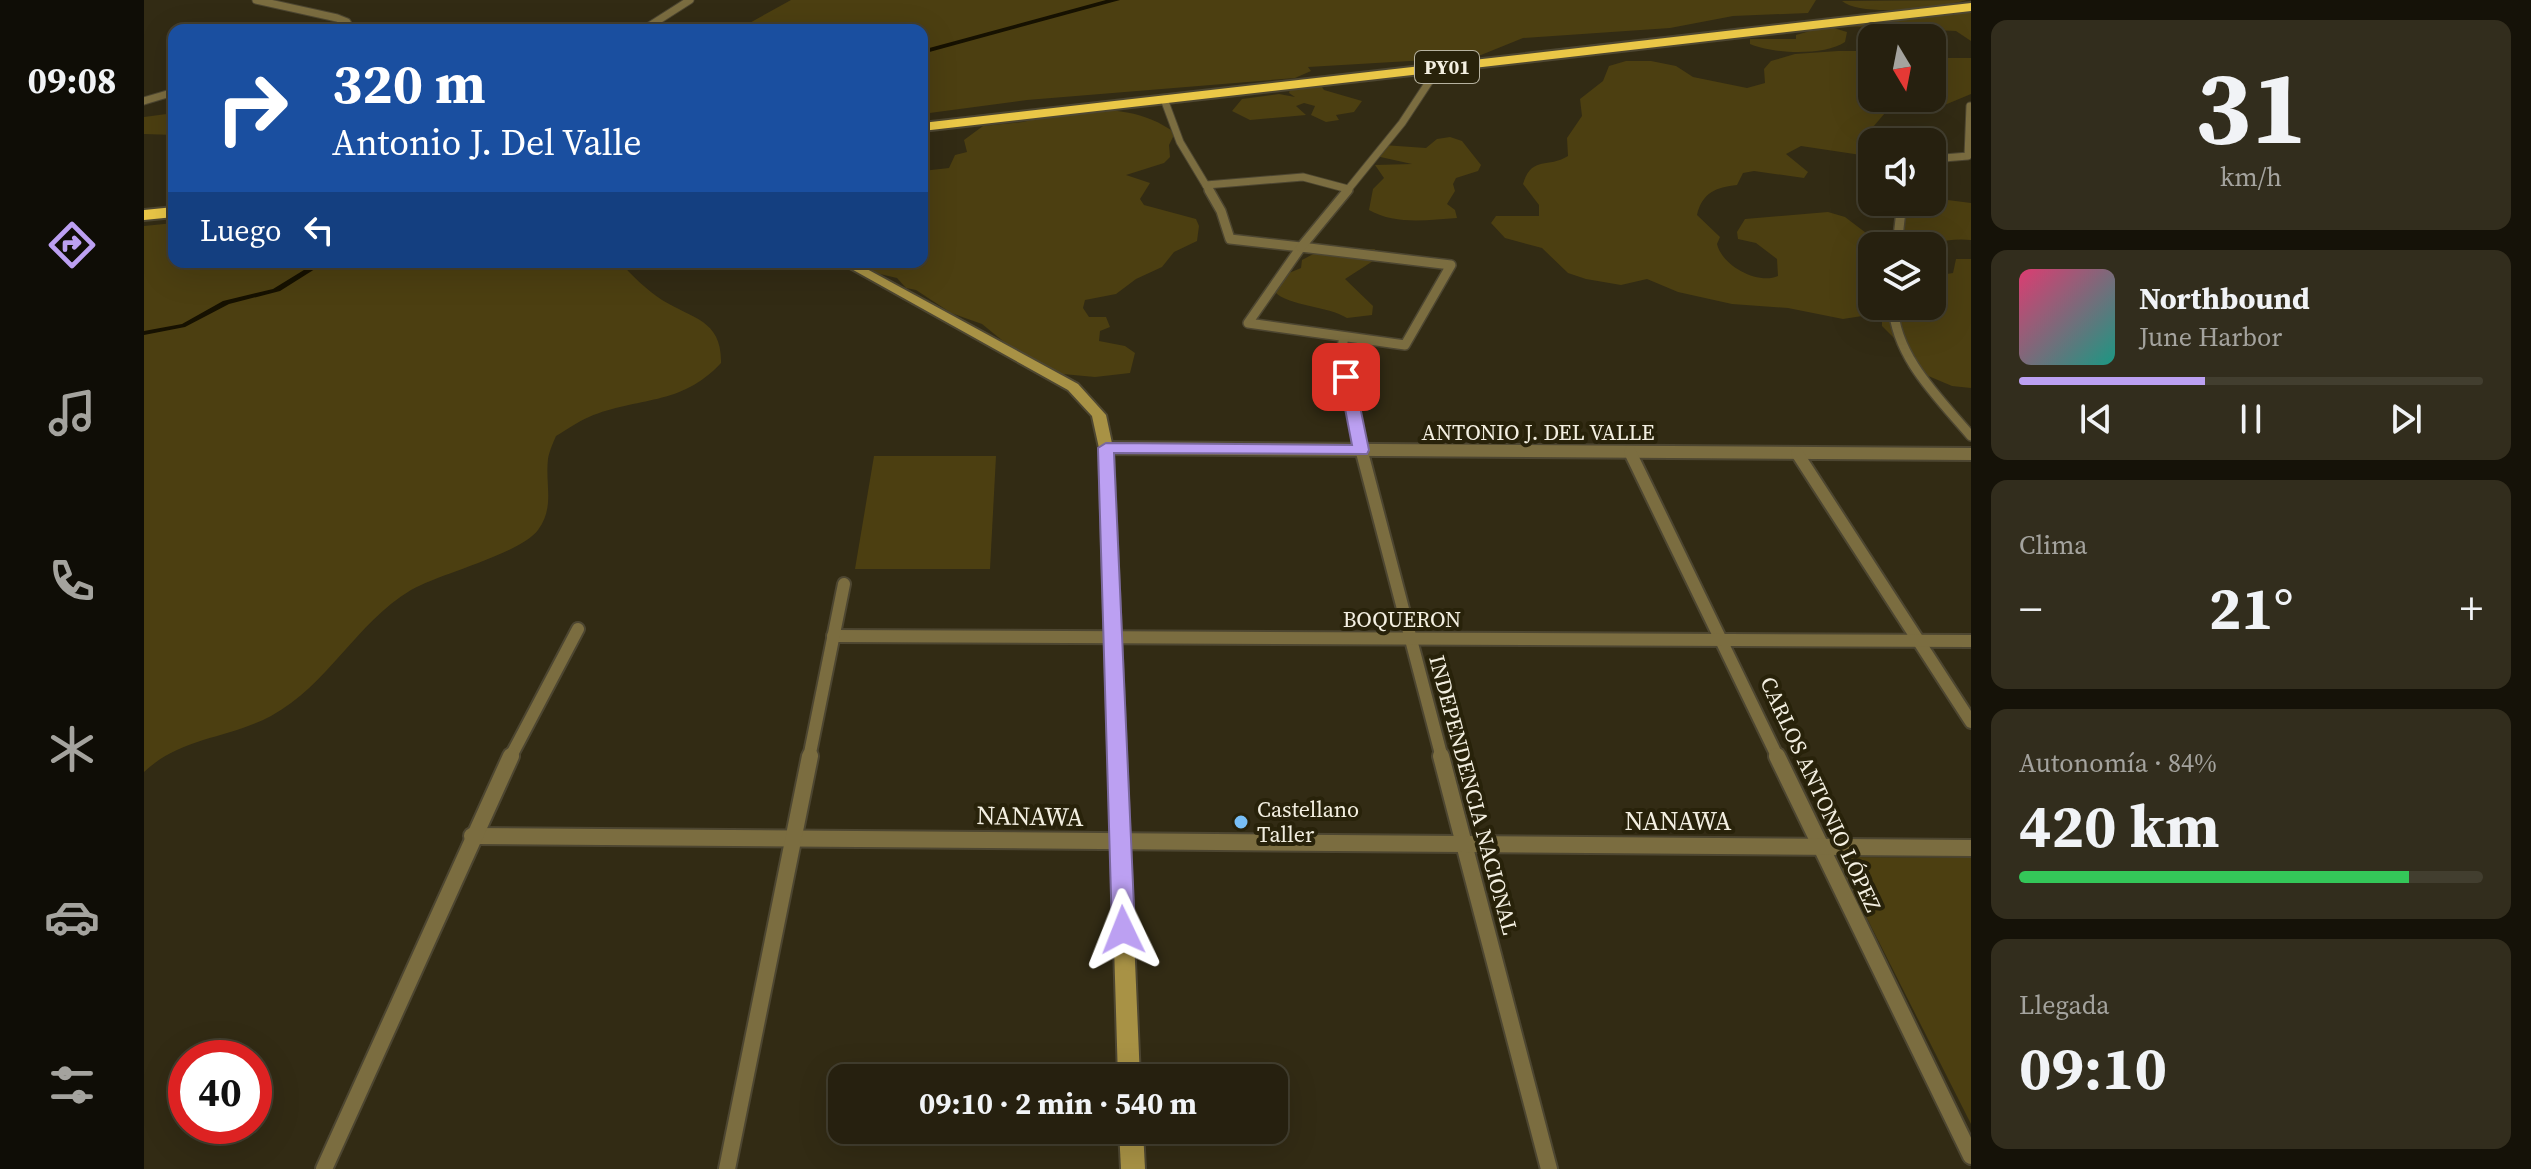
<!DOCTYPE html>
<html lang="es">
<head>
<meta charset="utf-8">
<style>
	body { margin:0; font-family:"Source Serif 4",serif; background:#322d1d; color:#f1f3f6; height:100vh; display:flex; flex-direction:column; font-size:30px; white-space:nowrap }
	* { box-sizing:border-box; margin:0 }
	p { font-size:26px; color:#a4a39e }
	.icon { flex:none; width:44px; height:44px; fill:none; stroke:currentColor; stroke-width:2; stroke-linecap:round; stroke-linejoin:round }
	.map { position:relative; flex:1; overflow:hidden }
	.sheet { display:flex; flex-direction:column; gap:20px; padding:20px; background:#151208; width:560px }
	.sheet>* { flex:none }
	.hud { position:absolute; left:24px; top:24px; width:760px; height:244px; border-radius:16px; box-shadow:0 8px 32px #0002,0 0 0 2px #423e2f; background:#1a4fa0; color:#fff; overflow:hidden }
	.needle { width:52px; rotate:170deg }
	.tools { position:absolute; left:1714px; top:24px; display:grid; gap:16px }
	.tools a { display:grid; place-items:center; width:88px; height:88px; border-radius:16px; background:#26200f; box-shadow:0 8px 32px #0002,0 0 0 2px #423e2f; font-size:40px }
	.speed { position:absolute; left:24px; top:1040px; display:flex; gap:16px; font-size:40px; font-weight:700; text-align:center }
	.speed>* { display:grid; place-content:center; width:104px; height:104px; border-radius:50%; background:#26200f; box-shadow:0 8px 32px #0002,0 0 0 2px #423e2f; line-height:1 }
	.speed .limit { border:12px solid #d22; background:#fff; color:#111 }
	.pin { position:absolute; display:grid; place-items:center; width:68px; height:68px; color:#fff; margin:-34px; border-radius:16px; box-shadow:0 4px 12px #0006 }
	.me { position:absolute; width:88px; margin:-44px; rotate:358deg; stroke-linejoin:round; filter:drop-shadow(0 0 6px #0008) }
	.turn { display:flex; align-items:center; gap:28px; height:168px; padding:0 32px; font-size:36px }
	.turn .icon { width:104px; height:104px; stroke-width:2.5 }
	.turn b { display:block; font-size:56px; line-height:68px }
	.then { display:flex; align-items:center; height:76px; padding:0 32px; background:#0003; gap:16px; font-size:30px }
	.big { font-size:60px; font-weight:700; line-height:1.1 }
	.sheet .widget { flex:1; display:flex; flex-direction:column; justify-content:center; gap:12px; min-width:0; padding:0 28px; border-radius:16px; background:#322d1d }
	.sheet .dial { align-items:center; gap:0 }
	.dial b { font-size:104px; line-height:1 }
	.song { display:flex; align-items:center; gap:24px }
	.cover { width:96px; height:96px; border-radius:12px; background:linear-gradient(135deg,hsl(340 70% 55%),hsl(170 70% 35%)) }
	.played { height:8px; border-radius:4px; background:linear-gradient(90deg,#bca0f2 40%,#423e2f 40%) }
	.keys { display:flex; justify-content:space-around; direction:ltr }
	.heat { display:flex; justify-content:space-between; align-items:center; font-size:44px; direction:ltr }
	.charge { height:12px; border-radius:6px; background:linear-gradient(90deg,#34c759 84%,#423e2f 0) }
	.trip { position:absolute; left:684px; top:1064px; width:460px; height:80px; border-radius:16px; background:#26200f; box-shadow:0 8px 32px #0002,0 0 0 2px #423e2f; font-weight:700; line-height:80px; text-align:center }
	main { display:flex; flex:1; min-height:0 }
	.dock { display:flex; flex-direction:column; width:144px; justify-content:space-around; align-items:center; background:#0f0d06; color:#a4a39e }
	.dock .icon { width:56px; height:56px }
	.dock .active { color:#bca0f2 }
	.dock b { font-size:36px; color:#f1f3f6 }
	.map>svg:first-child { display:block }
	.green { fill:#4c3f11 }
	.water { fill:#161101 }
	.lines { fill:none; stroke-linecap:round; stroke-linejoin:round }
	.street-far3-casing { stroke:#4d4631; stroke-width:9 }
	.street-far2-casing { stroke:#4d4631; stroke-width:12 }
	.street-far1-casing { stroke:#4d4631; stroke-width:16 }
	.street-casing { stroke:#4d4631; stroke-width:20 }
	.secondary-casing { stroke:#4d4631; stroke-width:4 }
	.highway-casing { stroke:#4d4631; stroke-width:4 }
	.street-far3 { stroke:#7b6d40; stroke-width:7 }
	.street-far2 { stroke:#7b6d40; stroke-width:9 }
	.street-far1 { stroke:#7b6d40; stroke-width:12 }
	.street { stroke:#7b6d40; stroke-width:16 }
	.secondary { fill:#a89245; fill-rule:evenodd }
	.highway { fill:#eac747; fill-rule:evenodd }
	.route { fill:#bca0f2; stroke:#7a689d; stroke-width:2 }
	.poi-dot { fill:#78bff7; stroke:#28220a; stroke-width:3 }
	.labels { text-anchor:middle; stroke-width:8; stroke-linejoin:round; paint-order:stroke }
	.shield { fill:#28220a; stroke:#b6b2a0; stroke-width:2 }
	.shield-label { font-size:20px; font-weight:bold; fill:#f3efe1 }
	.street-label { font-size:22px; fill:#f3efe1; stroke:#28220a }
	.poi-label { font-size:22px; fill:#f3efe1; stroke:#28220a; text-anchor:start }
	.near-street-label { font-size:26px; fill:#f3efe1; stroke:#28220a }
</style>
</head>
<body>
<main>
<nav class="dock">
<b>09:08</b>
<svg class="icon active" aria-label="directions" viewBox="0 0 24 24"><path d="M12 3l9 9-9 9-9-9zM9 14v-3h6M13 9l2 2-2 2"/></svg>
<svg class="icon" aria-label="music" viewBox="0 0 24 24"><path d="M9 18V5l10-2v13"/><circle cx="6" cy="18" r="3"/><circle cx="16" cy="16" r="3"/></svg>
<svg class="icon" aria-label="phone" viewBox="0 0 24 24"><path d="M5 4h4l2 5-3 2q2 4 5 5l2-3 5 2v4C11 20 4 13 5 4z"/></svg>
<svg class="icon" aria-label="climate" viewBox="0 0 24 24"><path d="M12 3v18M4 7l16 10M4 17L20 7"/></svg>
<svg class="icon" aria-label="car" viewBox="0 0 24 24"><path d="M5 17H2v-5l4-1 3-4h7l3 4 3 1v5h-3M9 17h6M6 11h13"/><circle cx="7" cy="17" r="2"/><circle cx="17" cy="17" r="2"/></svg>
<svg class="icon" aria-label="filters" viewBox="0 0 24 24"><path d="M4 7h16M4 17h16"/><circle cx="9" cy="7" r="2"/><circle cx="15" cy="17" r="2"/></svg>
</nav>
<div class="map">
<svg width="1827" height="1169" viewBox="0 0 1827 1169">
	<rect width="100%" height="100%" fill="#322b14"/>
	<g class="green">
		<polygon points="647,0 1672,0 1664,13 1589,16 1526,28 1379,38 1337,55 1300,59 1164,67 1167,71 1151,78 883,100 778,114 778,30 593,30"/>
		<path d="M1823,0C1798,7 1718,18 1698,1Z"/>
		<polygon points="1827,3 1827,41 1812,31 1699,26"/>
		<path d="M1683,26L1703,32L1701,42C1680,56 1629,54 1606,44V39H1652V35Z"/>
		<path d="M1694,51H1728V98H1788V58H1827V94L1791,109L1741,113L1729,127V142L1717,145L1725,151L1717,155L1657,146L1642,154L1664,172L1660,178L1610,171L1599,173L1593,185C1572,187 1558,193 1553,215L1576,237L1573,244C1578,266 1614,285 1634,276L1633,259L1612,243L1594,239L1593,232L1601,219L1684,212L1701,217L1730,239L1728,263L1722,272L1728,279V306H1734L1731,314L1699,319L1644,308L1588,304L1534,292L1503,279L1477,285L1442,279L1424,273L1398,248L1361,238L1347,223L1352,216H1395V205L1379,184C1388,155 1403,169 1424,156L1423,138L1438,116L1436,99L1459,81L1465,66L1482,61H1507L1532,66L1549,77L1603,88L1621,83L1620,69L1627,61L1651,54Z"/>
		<polygon points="1185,82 1188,84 1178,87 1180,90 1218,101 1210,112 1192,115 1195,120 1182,122 1167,115 1171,106 1160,103 1152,106 1162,115 1106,120 1088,111 1098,99 1135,94 1151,97 1145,93 1146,88"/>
		<path d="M933,109C969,109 1002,111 1031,133L1025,145L1026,157L1020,163L982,175L1006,183L996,199L1000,205L1052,219L1055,226L1053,241L1030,252L1018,267L992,279L972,294L941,300L939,308L945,317H962L966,327L956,331L955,341L981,346L991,353L986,373L951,377L897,372L838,324L807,313L772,290L762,288L753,278L723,271L713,262H778V171L805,168L811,155L823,152L820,140L839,126L879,122Z"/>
		<polygon points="30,113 30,135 0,134 0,117"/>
		<path d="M1306,137L1318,141L1337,165L1334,171L1312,178L1309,184L1311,191L1303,204L1311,210L1313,218C1284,220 1251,225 1225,210L1229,189L1240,178L1231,165L1268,164L1232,156L1239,145L1282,148L1293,139Z"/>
		<path d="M1788,198L1827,203V240C1803,237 1786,246 1762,246L1749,231L1765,215L1758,202H1788Z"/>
		<path d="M30,223V262H476C487,275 503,290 518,300C549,319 578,320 577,363C536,407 494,396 445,417C433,422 422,430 412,436C409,443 405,452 404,459C401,485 411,507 394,530C376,554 297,573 267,590C212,623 184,685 127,716C84,739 37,737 0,772V226Z"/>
		<path d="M1231,249L1229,261L1201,279L1229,306L1228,315L1203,318C1184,306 1144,306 1131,292L1145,273L1157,268L1158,260L1175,251Z"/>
		<polygon points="1812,259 1827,259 1827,388 1808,386 1763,367 1768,366 1758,346 1738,326 1738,318 1748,306 1788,306 1788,298 1798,291 1796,275 1809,273"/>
		<polygon points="730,456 852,456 846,569 711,569"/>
		<polygon points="1692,857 1827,858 1827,1124"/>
	</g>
	<g class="water">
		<polygon points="962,0 976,0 778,54 778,50"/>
		<polygon points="173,262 182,262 136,291 85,304 41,327 0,335 0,331 38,324 79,301 129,289"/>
	</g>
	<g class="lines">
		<g class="street-far3-casing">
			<g id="street-far3">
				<polyline points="112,0 193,18 203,22 207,30"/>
				<polyline points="499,30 546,0"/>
				<polyline points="1020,99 1036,142 1066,192"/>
				<polyline points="0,101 30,92"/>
				<polyline points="1788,159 1824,156 1826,106"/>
				<polyline points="1062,185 1159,177 1204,189"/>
				<polyline points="1202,192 1258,123 1289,76 1286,69"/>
			</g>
		</g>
		<g class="street-far2-casing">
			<g id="street-far2">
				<polyline points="1065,190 1077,211 1086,239 1157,247"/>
				<polyline points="1753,246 1758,202"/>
				<polygon points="1157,247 1307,265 1261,345 1104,323"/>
				<polyline points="1157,247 1204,190"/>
				<path d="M1749,306C1752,358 1795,398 1827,436"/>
				<polyline points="1200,337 1197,352 1215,439"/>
			</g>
		</g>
		<g class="street-far1-casing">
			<g id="street-far1">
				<polyline points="1214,437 1298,758"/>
				<polyline points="962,448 1827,454"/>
				<polyline points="1486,452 1634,758"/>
				<polyline points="1653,453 1827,722"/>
				<polyline points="689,636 1827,641"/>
				<polyline points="366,758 434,629"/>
				<polyline points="665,758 700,584"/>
			</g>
		</g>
		<g class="street-casing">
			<g id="street">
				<polyline points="1297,756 1405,1169"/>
				<polyline points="1633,756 1827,1156"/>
				<polyline points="328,836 1827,848"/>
				<polyline points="180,1169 367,756"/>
				<polyline points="583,1169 666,756"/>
			</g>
		</g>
		<g class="secondary-casing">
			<g id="secondary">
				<polygon points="695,262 710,262 934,384 962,415 969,448 996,1078 974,1078 955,448 948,416 924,390"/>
				<polygon points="975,1130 999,1130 1001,1169 977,1169"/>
			</g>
		</g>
		<g class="highway-casing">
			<g id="highway">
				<polygon points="1827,3 1827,11 778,131 778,123"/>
				<polygon points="30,207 30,217 0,220 0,210"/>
			</g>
		</g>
		<use href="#street-far3" class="street-far3"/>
		<use href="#street-far2" class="street-far2"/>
		<use href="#street-far1" class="street-far1"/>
		<use href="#street" class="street"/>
		<use href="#secondary" class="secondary"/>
		<use href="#highway" class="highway"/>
	</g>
	<polygon class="route" points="1202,372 1210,377 1225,450 1223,454 970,453 991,930 988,937 979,940 971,937 968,930 954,448 962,443 1208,445 1195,377"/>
	<circle class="poi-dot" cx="1097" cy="822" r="8"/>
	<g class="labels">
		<rect class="shield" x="1271" y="51" width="64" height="32" rx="6"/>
		<g class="shield-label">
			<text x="1303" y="74">PY01</text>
		</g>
		<g class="street-label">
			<text x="1394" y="440">ANTONIO J. DEL VALLE</text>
			<text x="1258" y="627">BOQUERON</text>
			<text transform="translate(1677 794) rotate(65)" y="8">CARLOS ANTONIO LÓPEZ</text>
			<text transform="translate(1330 795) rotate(75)" y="8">INDEPENDENCIA NACIONAL</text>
		</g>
		<g class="poi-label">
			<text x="1113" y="817">Castellano<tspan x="1113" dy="25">Taller</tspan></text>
		</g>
		<g class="near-street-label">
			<text transform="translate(886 816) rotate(1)" y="9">NANAWA</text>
			<text x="1534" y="830">NANAWA</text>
		</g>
	</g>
</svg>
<div class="tools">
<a><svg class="needle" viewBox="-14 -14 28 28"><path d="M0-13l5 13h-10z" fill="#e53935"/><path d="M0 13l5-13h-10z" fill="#a4a39e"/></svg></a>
<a><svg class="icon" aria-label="sound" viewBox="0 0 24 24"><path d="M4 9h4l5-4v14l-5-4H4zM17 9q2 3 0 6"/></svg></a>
<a><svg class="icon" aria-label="layers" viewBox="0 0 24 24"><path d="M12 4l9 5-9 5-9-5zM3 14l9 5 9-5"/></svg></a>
</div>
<div class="speed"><div class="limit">40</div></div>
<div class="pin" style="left:1202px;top:377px;background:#d93025"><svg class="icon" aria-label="arrive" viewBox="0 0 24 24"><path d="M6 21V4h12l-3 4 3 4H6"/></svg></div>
<svg class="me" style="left:979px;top:930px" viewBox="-20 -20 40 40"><path d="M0-17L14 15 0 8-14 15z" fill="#bca0f2" stroke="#fff" stroke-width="4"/></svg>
<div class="trip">09:10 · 2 min · 540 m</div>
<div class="hud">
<div class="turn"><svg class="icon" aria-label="right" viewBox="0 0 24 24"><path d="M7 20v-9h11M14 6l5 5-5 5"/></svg><div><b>320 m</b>Antonio J. Del Valle</div></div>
<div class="then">Luego<svg class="icon" aria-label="left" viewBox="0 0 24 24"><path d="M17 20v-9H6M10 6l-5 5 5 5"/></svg></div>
</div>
</div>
<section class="sheet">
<div class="widget dial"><b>31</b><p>km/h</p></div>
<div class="widget">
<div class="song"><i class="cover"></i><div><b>Northbound</b><p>June Harbor</p></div></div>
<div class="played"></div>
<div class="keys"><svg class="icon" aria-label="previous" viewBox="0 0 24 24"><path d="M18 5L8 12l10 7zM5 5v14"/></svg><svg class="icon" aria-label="pause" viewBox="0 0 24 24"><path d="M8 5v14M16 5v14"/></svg><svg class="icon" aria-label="next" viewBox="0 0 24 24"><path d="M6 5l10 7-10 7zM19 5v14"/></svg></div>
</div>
<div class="widget"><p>Clima</p>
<div class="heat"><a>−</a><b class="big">21°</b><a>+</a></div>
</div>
<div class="widget"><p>Autonomía · 84%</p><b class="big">420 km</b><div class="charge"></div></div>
<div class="widget"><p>Llegada</p><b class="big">09:10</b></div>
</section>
</main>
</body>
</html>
